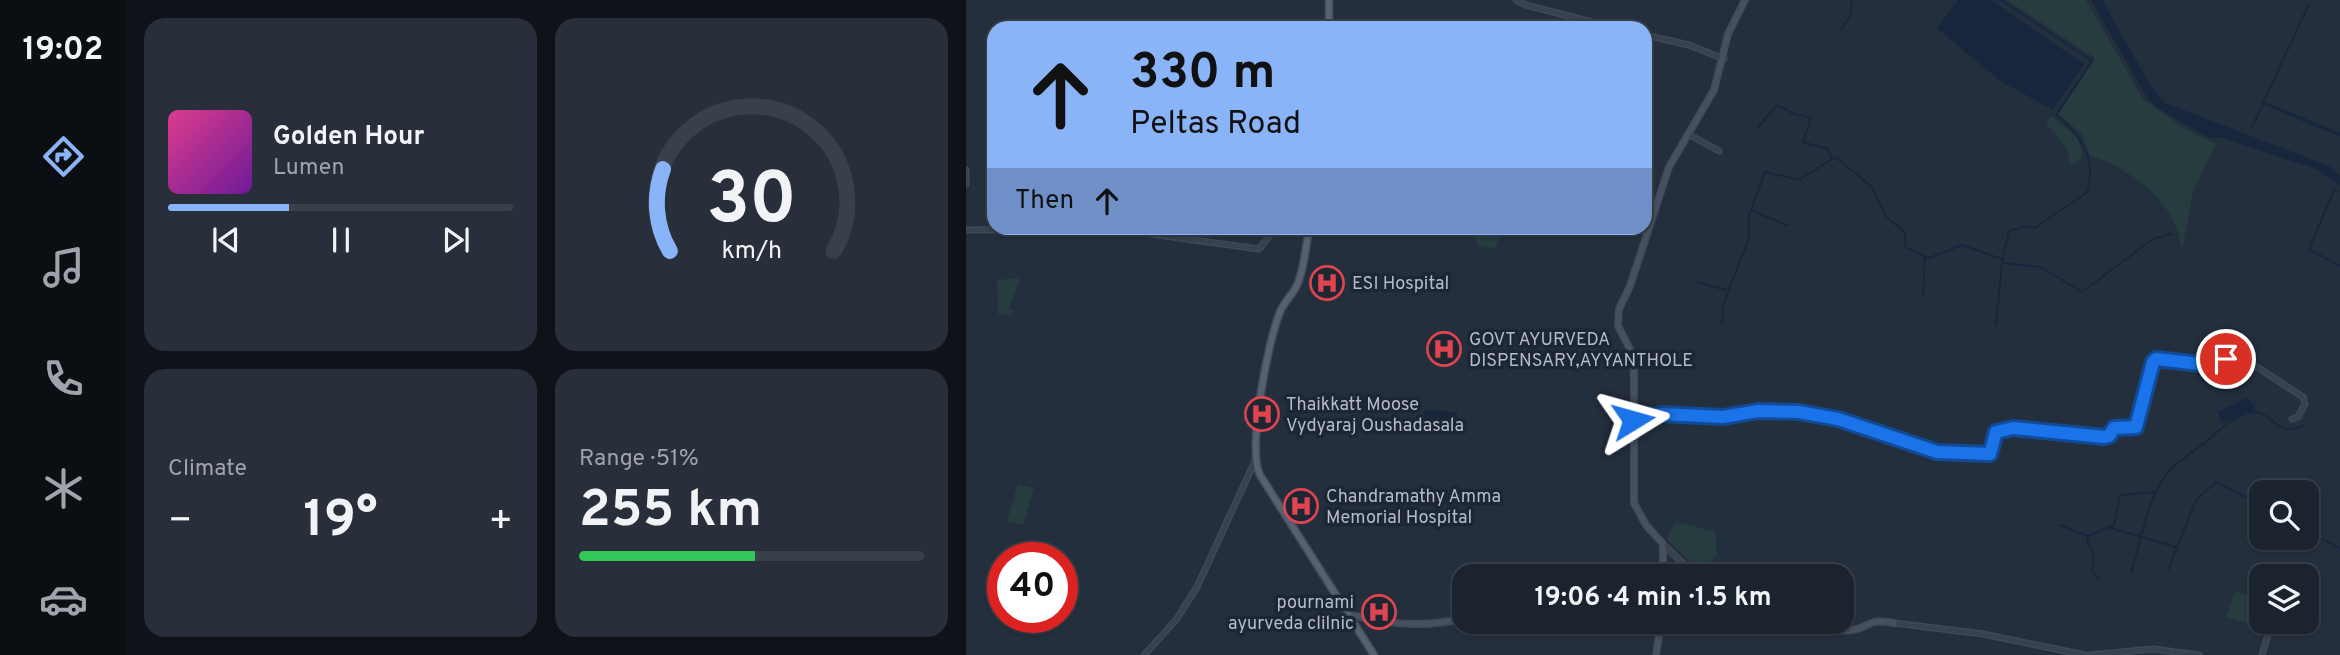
<!DOCTYPE html>
<html lang="en">
<head>
<meta charset="utf-8">
<style>
	body { margin:0; font-family:Overpass,sans-serif; background:#282f3a; color:#f1f3f6; height:100vh; display:flex; flex-direction:column; font-size:26px; white-space:nowrap }
	* { box-sizing:border-box; margin:0 }
	p { font-size:23px; color:#a0a4aa }
	.icon { flex:none; width:38px; height:38px; fill:none; stroke:currentColor; stroke-width:2; stroke-linecap:round; stroke-linejoin:round }
	.map { position:relative; flex:1; overflow:hidden }
	.sheet { display:flex; flex-direction:column; gap:18px; padding:18px; background:#0f1319; width:840px }
	.sheet>* { flex:none }
	.guide { position:absolute; left:21px; top:21px; width:665px; height:214px; border-radius:21px; box-shadow:0 2px 5px #0004,0 0 0 2px #39404a; background:#8ab4f8; color:#111; overflow:hidden }
	.buttons { position:absolute; left:1283px; top:480px; display:grid; gap:14px }
	.buttons a { display:grid; place-items:center; width:70px; height:70px; border-radius:14px; background:#1b232e; box-shadow:0 2px 5px #0004,0 0 0 2px #39404a; font-size:35px }
	.speed { position:absolute; left:21px; top:542px; display:flex; gap:14px; font-size:35px; font-weight:700; text-align:center }
	.speed>* { display:grid; place-content:center; width:91px; height:91px; border-radius:50%; background:#1b232e; box-shadow:0 2px 5px #0004,0 0 0 2px #39404a; line-height:1 }
	.speed .limit { border:10px solid #d22; background:#fff; color:#111 }
	.pin { position:absolute; display:grid; place-items:center; width:60px; height:60px; color:#fff; margin:-30px; border:4px solid #fff; border-radius:50%; box-shadow:0 2px 7px #0007 }
	.me { position:absolute; width:77px; margin:-38px; rotate:82deg; stroke-linejoin:round; filter:drop-shadow(0 0 5px #0008) }
	.turn { display:flex; align-items:center; gap:24px; height:147px; padding:0 28px; font-size:32px }
	.turn .icon { width:91px; height:91px; stroke-width:2.5 }
	.turn b { display:block; font-size:49px; line-height:60px }
	.then { display:flex; align-items:center; height:66px; padding:0 28px; background:#0003; gap:14px; font-size:26px }
	.big { font-size:52px; font-weight:700; line-height:1.1 }
	.sheet .tile { flex:1; display:flex; flex-direction:column; justify-content:center; gap:10px; min-width:0; padding:0 24px; border-radius:21px; background:#282f3a }
	.sheet .dial { align-items:center; gap:0 }
	.dial svg { height:182px; overflow:visible; fill:none; stroke:#39404a; stroke-width:7; stroke-linecap:round; text-anchor:middle }
	.dial text { fill:#f1f3f6; stroke:none }
	.song { display:flex; align-items:center; gap:21px }
	.cover { width:84px; height:84px; border-radius:10px; background:linear-gradient(135deg,hsl(330 70% 55%),hsl(280 70% 35%)) }
	.played { height:7px; border-radius:4px; background:linear-gradient(90deg,#8ab4f8 35%,#39404a 35%) }
	.keys { display:flex; justify-content:space-around; direction:ltr }
	.heat { display:flex; justify-content:space-between; align-items:center; font-size:38px; direction:ltr }
	.charge { height:10px; border-radius:5px; background:linear-gradient(90deg,#34c759 51%,#39404a 0) }
	.sheet .tiles { flex:1; display:grid; gap:18px; grid-template-columns:repeat(2,1fr) }
	.trip { position:absolute; left:486px; top:564px; width:402px; height:70px; border-radius:21px; background:#1b232e; box-shadow:0 2px 5px #0004,0 0 0 2px #39404a; font-weight:700; line-height:70px; text-align:center }
	main { display:flex; flex:1; min-height:0 }
	.tab-bar { display:flex; flex-direction:column; width:126px; justify-content:space-around; align-items:center; background:#0b0e12; color:#a0a4aa }
	.tab-bar .icon { width:49px; height:49px }
	.tab-bar .selected { color:#8ab4f8 }
	.tab-bar b { font-size:32px; color:#f1f3f6 }
	.map>svg:first-child { display:block }
	.green { fill:#263c3f }
	.water { fill:#17263c }
	.lines { fill:none; stroke-linecap:round; stroke-linejoin:round }
	.stream { stroke:#17263c; stroke-width:2 }
	.canal { stroke:#17263c; stroke-width:3.5 }
	.tertiary-casing { stroke:#414a57; stroke-width:7 }
	.secondary-casing { stroke:#414a57; stroke-width:8 }
	.primary-casing { stroke:#414a57; stroke-width:9 }
	.tertiary { stroke:#38414e; stroke-width:4.5 }
	.secondary { stroke:#465061; stroke-width:5 }
	.primary { stroke:#56606e; stroke-width:6 }
	.route-casing { stroke:#114b97; stroke-width:18 }
	.route { stroke:#1a73e8; stroke-width:12 }
	.labels { text-anchor:middle; stroke-width:7; stroke-linejoin:round; paint-order:stroke }
	.poi-label { font-size:18px; fill:#b4bcc9; stroke:#1d2633; text-anchor:start }
</style>
</head>
<body>
<main>
<nav class="tab-bar">
<b>19:02</b>
<svg class="icon selected" aria-label="directions" viewBox="0 0 24 24"><path d="M12 3l9 9-9 9-9-9zM9 14v-3h6M13 9l2 2-2 2"/></svg>
<svg class="icon" aria-label="music" viewBox="0 0 24 24"><path d="M9 18V5l10-2v13"/><circle cx="6" cy="18" r="3"/><circle cx="16" cy="16" r="3"/></svg>
<svg class="icon" aria-label="phone" viewBox="0 0 24 24"><path d="M5 4h4l2 5-3 2q2 4 5 5l2-3 5 2v4C11 20 4 13 5 4z"/></svg>
<svg class="icon" aria-label="climate" viewBox="0 0 24 24"><path d="M12 3v18M4 7l16 10M4 17L20 7"/></svg>
<svg class="icon" aria-label="car" viewBox="0 0 24 24"><path d="M5 17H2v-5l4-1 3-4h7l3 4 3 1v5h-3M9 17h6M6 11h13"/><circle cx="7" cy="17" r="2"/><circle cx="17" cy="17" r="2"/></svg>
</nav>
<section class="sheet">
<div class="tiles">
<div class="tile">
<div class="song"><i class="cover"></i><div><b>Golden Hour</b><p>Lumen</p></div></div>
<div class="played"></div>
<div class="keys"><svg class="icon" aria-label="previous" viewBox="0 0 24 24"><path d="M18 5L8 12l10 7zM5 5v14"/></svg><svg class="icon" aria-label="pause" viewBox="0 0 24 24"><path d="M8 5v14M16 5v14"/></svg><svg class="icon" aria-label="next" viewBox="0 0 24 24"><path d="M6 5l10 7-10 7zM19 5v14"/></svg></div>
</div>
<div class="tile dial"><svg viewBox="0 0 100 80">
<path d="M14 69A42 42 0 1 1 86 69"/>
<path d="M14 69A42 42 0 0 1 11 33" stroke="#8ab4f8"/>
<text x="50" y="56" font-size="32" font-weight="700">30</text>
<text x="50" y="72" font-size="11">km/h</text>
</svg></div>
<div class="tile"><p>Climate</p>
<div class="heat"><a>−</a><b class="big">19°</b><a>+</a></div>
</div>
<div class="tile"><p>Range · 51%</p><b class="big">255 km</b><div class="charge"></div></div>
</div>
</section>
<div class="map">
<svg width="1374" height="655" viewBox="0 0 1374 655">
	<rect width="100%" height="100%" fill="#242f3e"/>
	<g class="green">
		<path d="M1041,0H1120L1177,99L1220,130L1250,143L1227,192L1216,251C1213,205 1166,168 1124,156L1115,133L1092,114L1129,58Z"/>
		<polygon points="1086,116 1111,138 1117,155 1107,165 1103,163 1102,150 1080,123"/>
		<polygon points="463,228 536,228 529,248 513,246 505,234"/>
		<polygon points="54,278 43,309 47,310 46,315 32,314 31,280"/>
		<polygon points="52,484 68,488 57,525 41,521"/>
		<polygon points="709,522 749,532 751,555 734,572 701,539"/>
		<polygon points="1269,591 1295,600 1295,621 1302,621 1299,629 1260,617"/>
	</g>
	<g class="water">
		<polygon points="992,0 1025,0 1118,64 1087,110 1033,80 971,28"/>
		<polygon points="1125,0 1136,0 1183,83 1199,103 1363,166 1374,176 1374,186 1350,169 1257,138 1243,138 1193,109 1182,99"/>
		<polygon points="1280,398 1289,405 1288,410 1255,423 1252,412"/>
		<polygon points="459,410 491,412 490,431 455,430"/>
	</g>
	<g class="lines">
		<g class="stream">
			<polyline points="875,30 884,15 886,0"/>
			<polyline points="792,127 811,105 828,114 845,118 837,142 862,149 865,157"/>
			<polyline points="1286,127 1342,6"/>
			<polyline points="1368,190 1343,249 1374,266"/>
			<polyline points="786,211 821,225"/>
			<polyline points="1037,263 1075,267 1116,292 1187,239 1205,234"/>
			<polyline points="731,282 760,290"/>
			<polyline points="957,296 959,256"/>
			<polyline points="756,323 757,305 783,238 783,215 799,172 833,180 869,157 906,187 920,216 939,233 939,247 963,258 996,245 1036,259"/>
			<path d="M1030,325L1036,263L1043,231L1062,226L1070,228C1088,212 1103,207 1121,192C1131,159 1115,134 1090,115L1126,61L1035,0"/>
			<polyline points="1093,525 1122,536"/>
			<polyline points="1145,528 1210,547"/>
			<polyline points="1340,530 1374,549"/>
			<polyline points="1202,570 1230,500 1250,482 1295,505"/>
			<path d="M1165,573C1175,541 1182,493 1205,469C1219,455 1238,446 1251,432C1260,423 1275,413 1288,412C1305,412 1311,437 1337,426"/>
			<path d="M1133,580L1126,570C1129,561 1128,549 1121,542L1123,536L1148,525L1154,495L1188,492"/>
		</g>
		<polyline class="canal" points="1298,103 1374,135"/>
		<g class="tertiary-casing">
			<g id="tertiary">
				<polyline points="550,0 560,5 649,28"/>
				<polyline points="679,35 723,45 758,59"/>
				<polyline points="722,134 753,151"/>
				<polyline points="0,170 0,184"/>
				<polyline points="0,230 148,229 293,249 310,228"/>
				<polyline points="668,420 695,414 757,417 792,411 833,412 872,419 971,452 1024,454 1030,432 1047,428 1138,437 1143,436 1148,427 1170,427 1187,362 1190,359 1243,365 1274,356 1337,397 1339,404 1332,417 1326,419"/>
				<polyline points="697,544 730,576"/>
				<polyline points="928,623 1017,634 1119,655"/>
				<polyline points="178,655 210,620 231,587 289,461"/>
				<polyline points="1125,655 1187,649 1233,655"/>
				<polyline points="1296,655 1306,621"/>
			</g>
		</g>
		<g class="secondary-casing">
			<g id="secondary">
				<polyline points="697,576 697,544 680,525 668,503 668,357 652,326 653,309 664,286 703,167 748,90 762,34 779,0"/>
				<path d="M382,614C421,625 459,628 499,618"/>
				<path d="M831,621C847,624 870,633 886,630C908,627 898,618 928,623"/>
				<polyline points="690,655 695,621"/>
			</g>
		</g>
		<g class="primary-casing">
			<g id="primary">
				<polyline points="363,0 363,28"/>
				<path d="M343,228C340,245 339,263 333,280C330,292 318,301 314,312C302,341 281,449 294,475L408,655"/>
			</g>
		</g>
		<use href="#tertiary" class="tertiary"/>
		<use href="#secondary" class="secondary"/>
		<use href="#primary" class="primary"/>
	</g>
	<g class="lines">
		<g class="route-casing">
			<polyline id="route" points="667,420 695,414 757,417 792,411 833,412 872,419 971,452 1024,454 1030,432 1047,428 1138,437 1143,436 1148,428 1170,427 1187,362 1190,359 1244,365 1260,359"/>
		</g>
		<use href="#route" class="route"/>
	</g>
	<defs>
		<g id="hospital-ring" transform="scale(1.75)"><circle r="9.5" fill="#1d2633" stroke="#e0444e" stroke-width="1.5"/><path d="M-5-5h3v3.5h4V-5h3V5h-3V1.5h-4V5h-3Z" fill="#e0444e"/></g>
	</defs>
	<g fill-rule="evenodd">
		<use href="#hospital-ring" x="361" y="283"/>
		<use href="#hospital-ring" x="478" y="349"/>
		<use href="#hospital-ring" x="296" y="414"/>
		<use href="#hospital-ring" x="335" y="506"/>
		<use href="#hospital-ring" x="413" y="612"/>
	</g>
	<g class="labels">
		<g class="poi-label">
			<text x="386" y="289">ESI Hospital</text>
			<text x="503" y="345">GOVT AYURVEDA<tspan x="503" dy="21">DISPENSARY,AYYANTHOLE</tspan></text>
			<text x="320" y="410">Thaikkatt Moose<tspan x="320" dy="21">Vydyaraj Oushadasala</tspan></text>
			<text x="360" y="502">Chandramathy Amma<tspan x="360" dy="21">Memorial Hospital</tspan></text>
			<text x="388" y="608" text-anchor="end">pournami<tspan x="388" dy="21">ayurveda clilnic</tspan></text>
		</g>
	</g>
</svg>
<div class="buttons">
<a><svg class="icon" aria-label="search" viewBox="0 0 24 24"><circle cx="10" cy="10" r="6"/><path d="M15 15l6 6"/></svg></a>
<a><svg class="icon" aria-label="layers" viewBox="0 0 24 24"><path d="M12 4l9 5-9 5-9-5zM3 14l9 5 9-5"/></svg></a>
</div>
<div class="speed"><div class="limit">40</div></div>
<div class="pin" style="left:1260px;top:359px;background:#d93025"><svg class="icon" aria-label="arrive" viewBox="0 0 24 24"><path d="M6 21V4h12l-3 4 3 4H6"/></svg></div>
<svg class="me" style="left:667px;top:420px" viewBox="-20 -20 40 40"><path d="M0-17L14 15 0 8-14 15z" fill="#1a73e8" stroke="#fff" stroke-width="4"/></svg>
<div class="trip">19:06 · 4 min · 1.5 km</div>
<div class="guide">
<div class="turn"><svg class="icon" aria-label="ahead" viewBox="0 0 24 24"><path d="M12 20V5M6 11l6-6 6 6"/></svg><div><b>330 m</b>Peltas Road</div></div>
<div class="then">Then<svg class="icon" aria-label="ahead" viewBox="0 0 24 24"><path d="M12 20V5M6 11l6-6 6 6"/></svg></div>
</div>
</div>
</main>
</body>
</html>
